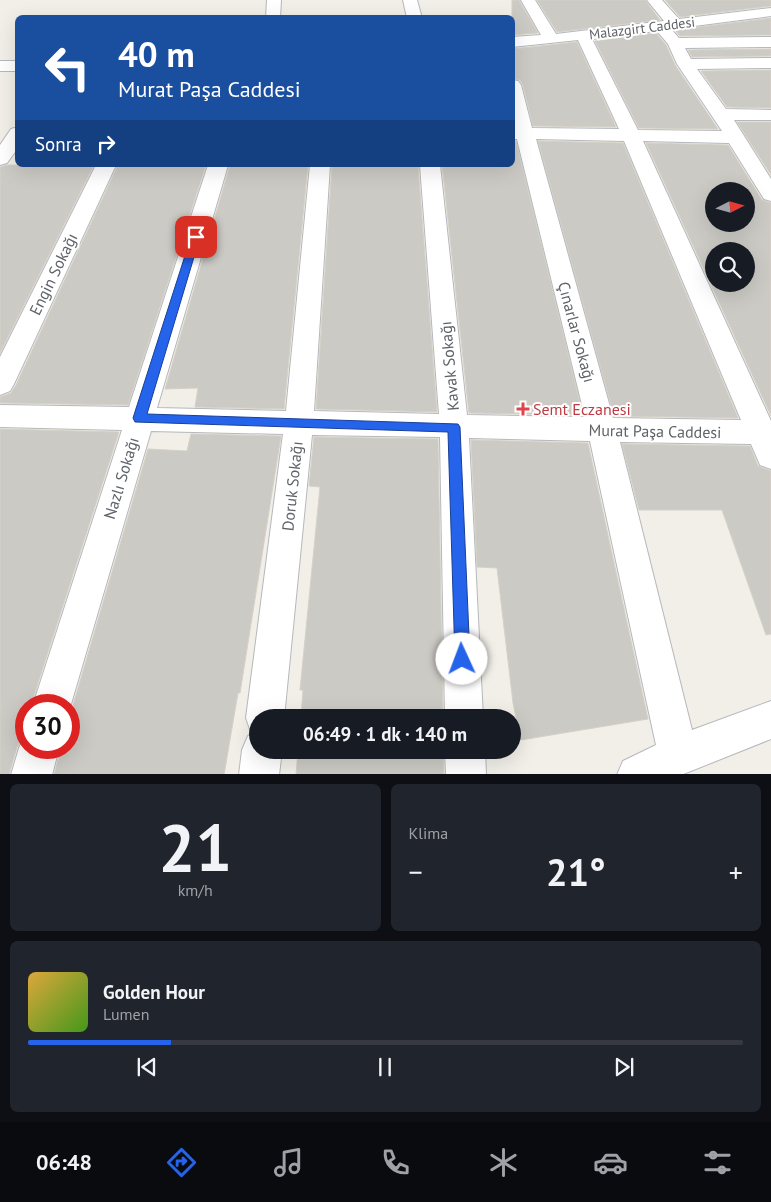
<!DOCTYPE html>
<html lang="tr">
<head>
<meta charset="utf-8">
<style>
	body { margin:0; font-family:"PT Sans",sans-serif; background:#20242c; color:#f1f3f6; height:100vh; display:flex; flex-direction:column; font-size:19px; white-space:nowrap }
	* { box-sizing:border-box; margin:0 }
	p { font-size:16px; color:#9ea1a6 }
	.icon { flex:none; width:28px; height:28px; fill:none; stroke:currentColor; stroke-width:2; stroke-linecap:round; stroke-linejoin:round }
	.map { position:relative; height:774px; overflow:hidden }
	.drawer { display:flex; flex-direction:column; gap:10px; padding:10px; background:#0d0f14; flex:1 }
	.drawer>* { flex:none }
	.top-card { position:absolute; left:15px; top:15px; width:500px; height:152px; border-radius:8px; box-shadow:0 5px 20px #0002; background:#1a4fa0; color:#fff; overflow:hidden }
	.needle { width:32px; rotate:84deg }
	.fabs { position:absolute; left:705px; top:182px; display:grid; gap:10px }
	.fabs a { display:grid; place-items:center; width:50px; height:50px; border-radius:50%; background:#171b24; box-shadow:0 5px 20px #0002; font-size:25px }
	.speed { position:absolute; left:15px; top:694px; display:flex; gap:10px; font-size:25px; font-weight:700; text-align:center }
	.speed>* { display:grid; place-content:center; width:65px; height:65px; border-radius:50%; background:#171b24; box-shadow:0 5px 20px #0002; line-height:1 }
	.speed .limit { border:8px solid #d22; background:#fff; color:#111 }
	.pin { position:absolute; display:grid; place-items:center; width:42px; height:42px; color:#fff; margin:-21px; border-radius:10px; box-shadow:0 2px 8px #0006 }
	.me { position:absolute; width:55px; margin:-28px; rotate:358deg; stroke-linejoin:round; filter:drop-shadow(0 0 4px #0008) }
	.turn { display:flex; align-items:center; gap:18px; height:105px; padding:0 20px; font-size:22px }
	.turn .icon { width:65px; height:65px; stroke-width:2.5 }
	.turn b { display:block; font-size:35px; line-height:42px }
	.then { display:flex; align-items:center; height:48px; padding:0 20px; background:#0003; gap:10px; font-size:19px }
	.big { font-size:38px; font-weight:800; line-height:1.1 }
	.drawer .tile { flex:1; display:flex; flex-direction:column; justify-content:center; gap:8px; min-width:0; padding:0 18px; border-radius:8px; background:#20242c }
	.drawer .dial { align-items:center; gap:0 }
	.dial b { font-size:65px; line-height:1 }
	.song { display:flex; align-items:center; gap:15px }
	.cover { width:60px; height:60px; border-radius:8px; background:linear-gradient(135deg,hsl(40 70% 55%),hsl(100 70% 35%)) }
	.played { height:5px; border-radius:2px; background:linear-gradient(90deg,#2563eb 20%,#363941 20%) }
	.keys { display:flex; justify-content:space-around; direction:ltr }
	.heat { display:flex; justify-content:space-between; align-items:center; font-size:28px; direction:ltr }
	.drawer .tiles { flex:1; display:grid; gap:10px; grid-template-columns:1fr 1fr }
	.tile:last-child { grid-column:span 2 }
	.trip { position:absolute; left:249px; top:709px; width:272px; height:50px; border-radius:25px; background:#171b24; box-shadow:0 5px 20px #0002; font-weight:800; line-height:50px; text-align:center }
	.dock { display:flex; height:80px; justify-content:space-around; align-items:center; background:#090b0e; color:#9ea1a6 }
	.dock .icon { width:35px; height:35px }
	.dock .active { color:#2563eb }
	.dock b { font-size:22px; color:#f1f3f6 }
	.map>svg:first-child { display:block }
	.building { fill:#cccac5; stroke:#d6d1c6; fill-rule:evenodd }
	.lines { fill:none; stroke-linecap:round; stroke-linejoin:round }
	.street-casing { stroke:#b5b8bc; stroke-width:2 }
	.street { fill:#fff; fill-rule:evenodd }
	.route { fill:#2563eb; stroke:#184099 }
	.health-dot { fill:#e0444e; stroke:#fff; stroke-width:2 }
	.labels { text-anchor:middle; stroke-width:4; stroke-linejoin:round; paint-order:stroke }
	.far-street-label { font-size:14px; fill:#5f6368; stroke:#fff }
	.street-label { font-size:16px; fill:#5f6368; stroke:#fff }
	.health-label { font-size:16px; fill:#be3a42; stroke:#fff; text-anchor:start }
</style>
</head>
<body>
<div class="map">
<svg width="771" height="775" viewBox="0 0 771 775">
	<rect width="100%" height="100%" fill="#f1efe8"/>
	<g class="building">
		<polygon points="512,0 519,0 538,33 512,35"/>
		<polygon points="537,0 645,0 660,20 557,32"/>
		<polygon points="665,0 771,0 771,6 680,17"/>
		<polygon points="771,18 771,35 680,36 675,30"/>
		<polygon points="656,33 666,45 675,65 718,129 639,128 595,41"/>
		<polygon points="577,42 616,127 533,126 523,85 520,80 512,78 512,49"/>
		<polygon points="771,49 771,56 692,57 688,50"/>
		<polygon points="771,70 771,108 727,107 701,71"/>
		<polygon points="737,122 771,122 771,175"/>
		<polygon points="512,141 516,141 583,415 469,413 442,165 512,165"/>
		<polygon points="538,141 623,143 738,418 614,416"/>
		<path d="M646,143L728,145L762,200L771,203V416ZM714,191H746V224H714ZM714,251H746V284H714Z"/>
		<polygon points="7,165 94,165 0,353 0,167"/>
		<polygon points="118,165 206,165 128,405 0,403 0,397 11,393 16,385"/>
		<polygon points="230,165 308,165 284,409 195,407 198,388 165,389"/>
		<polygon points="332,165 418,165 437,412 316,409"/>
		<polygon points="0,429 119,432 31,705 26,705 26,731 17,747 9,775 0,775"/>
		<polygon points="191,434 281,436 240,693 238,693 224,775 54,775 61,748 69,748 69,713 71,712 148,449 187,451"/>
		<polygon points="314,437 438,439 443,718 301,718 303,690 300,690 320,487 309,486"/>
		<polygon points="471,440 588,443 648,719 521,740 513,703 497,568 477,567"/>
		<polygon points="622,444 750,446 758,466 771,471 771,634 766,635 722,510 639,510"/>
		<polygon points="298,750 443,750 444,775 296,775"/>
	</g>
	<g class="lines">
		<g class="street-casing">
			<g id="street">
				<polygon points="267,0 281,0 280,18 266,18"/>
				<polygon points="403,0 417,0 422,18 407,18"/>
				<path d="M521,0H535L556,34L664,21L647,0H662L679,19L771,8V16L671,29L679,38L771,37V47L685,48L691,59L771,58V68L697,69L726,109L771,110V120H734L771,179V201L764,199L729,143L643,141L771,421V469L760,465L751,444L620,442L692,730L771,701V739L681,775H617L623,761L656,745L590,441L469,438L483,718H445L440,437L312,435L284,718H258V750H282L279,775H239L242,750L248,736L255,733L251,732L246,718L283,434L151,431L69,711V705H33L122,430L0,427V405L129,407L208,165H228L157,408L286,411L310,165H330L314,411L439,414L420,165H440L467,415L585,417L517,139H512V80L518,81L521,85L532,128L619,129L578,40L512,47V37L541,35ZM657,31L668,44L677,64L722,131L638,130L592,39ZM536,139L624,141L741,420L613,418Z"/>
				<rect x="0" y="61" width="18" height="10"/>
				<polygon points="18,127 18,148 7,163 0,165 0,145 11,129"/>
				<polygon points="96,165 116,165 14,384 10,391 0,395 0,357"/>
				<polygon points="26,733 26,748 59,748 52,775 11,775 19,748"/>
				<polygon points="445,750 485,750 486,775 446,775"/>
			</g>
		</g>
		<use href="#street" class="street"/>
	</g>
	<polygon class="route" points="196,234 200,237 147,414 458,424 460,427 470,659 468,665 462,667 457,665 455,659 448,432 135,422 133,418 191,237"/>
	<path class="health-dot" d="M520.5 401.5h5v5h5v5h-5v5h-5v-5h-5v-5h5z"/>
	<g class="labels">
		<g class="far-street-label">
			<text transform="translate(642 28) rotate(-7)" y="5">Malazgirt Caddesi</text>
		</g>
		<g class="street-label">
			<text transform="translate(53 274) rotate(-64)" y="6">Engin Sokağı</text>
			<text transform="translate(577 332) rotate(75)" y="6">Çınarlar Sokağı</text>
			<text transform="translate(449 366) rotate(-95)" y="6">Kavak Sokağı</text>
			<text transform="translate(655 431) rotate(1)" y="6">Murat Paşa Caddesi</text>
			<text transform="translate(121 478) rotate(-73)" y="6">Nazlı Sokağı</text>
			<text transform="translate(292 486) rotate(-84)" y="6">Doruk Sokağı</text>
		</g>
		<g class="health-label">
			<text x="533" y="415">Semt Eczanesi</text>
		</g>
	</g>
</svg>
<div class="fabs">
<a><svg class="needle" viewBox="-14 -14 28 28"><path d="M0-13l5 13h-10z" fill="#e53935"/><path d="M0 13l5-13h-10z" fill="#9ea1a6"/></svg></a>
<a><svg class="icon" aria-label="search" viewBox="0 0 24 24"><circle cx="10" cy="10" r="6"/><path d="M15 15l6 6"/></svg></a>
</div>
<div class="speed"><div class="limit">30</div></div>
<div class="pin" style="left:196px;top:237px;background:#d93025"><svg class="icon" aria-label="arrive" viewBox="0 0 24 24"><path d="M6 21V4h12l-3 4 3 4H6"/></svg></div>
<svg class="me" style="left:462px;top:659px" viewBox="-20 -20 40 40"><circle r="19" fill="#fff"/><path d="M0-13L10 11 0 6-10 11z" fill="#2563eb"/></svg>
<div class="trip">06:49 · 1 dk · 140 m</div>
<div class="top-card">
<div class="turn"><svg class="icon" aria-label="left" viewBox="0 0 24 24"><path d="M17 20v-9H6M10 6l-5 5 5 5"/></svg><div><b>40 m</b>Murat Paşa Caddesi</div></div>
<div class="then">Sonra<svg class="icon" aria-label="right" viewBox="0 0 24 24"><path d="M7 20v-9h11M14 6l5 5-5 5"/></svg></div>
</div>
</div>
<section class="drawer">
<div class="tiles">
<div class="tile dial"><b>21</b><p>km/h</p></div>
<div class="tile"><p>Klima</p>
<div class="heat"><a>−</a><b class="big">21°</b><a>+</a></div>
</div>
<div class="tile">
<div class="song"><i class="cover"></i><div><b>Golden Hour</b><p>Lumen</p></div></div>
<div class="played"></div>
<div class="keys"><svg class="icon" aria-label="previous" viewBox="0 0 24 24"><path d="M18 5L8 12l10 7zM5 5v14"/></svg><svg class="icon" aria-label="pause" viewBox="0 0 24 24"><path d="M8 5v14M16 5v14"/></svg><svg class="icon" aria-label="next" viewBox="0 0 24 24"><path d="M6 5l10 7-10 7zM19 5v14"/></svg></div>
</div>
</div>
</section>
<nav class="dock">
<b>06:48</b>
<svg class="icon active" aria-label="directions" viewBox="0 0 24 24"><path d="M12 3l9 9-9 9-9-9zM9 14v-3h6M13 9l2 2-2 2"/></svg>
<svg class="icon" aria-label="music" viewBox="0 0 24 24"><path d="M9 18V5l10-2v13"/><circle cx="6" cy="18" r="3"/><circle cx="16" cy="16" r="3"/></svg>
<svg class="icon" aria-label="phone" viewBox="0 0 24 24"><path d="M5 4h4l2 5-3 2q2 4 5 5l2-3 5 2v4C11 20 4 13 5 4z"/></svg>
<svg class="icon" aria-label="climate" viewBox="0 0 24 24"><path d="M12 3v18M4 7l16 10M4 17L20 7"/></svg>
<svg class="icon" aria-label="car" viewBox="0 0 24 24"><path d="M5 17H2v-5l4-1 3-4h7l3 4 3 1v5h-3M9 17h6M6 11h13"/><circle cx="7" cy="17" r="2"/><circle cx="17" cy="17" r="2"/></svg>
<svg class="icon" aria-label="filters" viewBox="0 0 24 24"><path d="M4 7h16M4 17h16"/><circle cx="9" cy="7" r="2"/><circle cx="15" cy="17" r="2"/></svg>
</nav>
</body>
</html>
